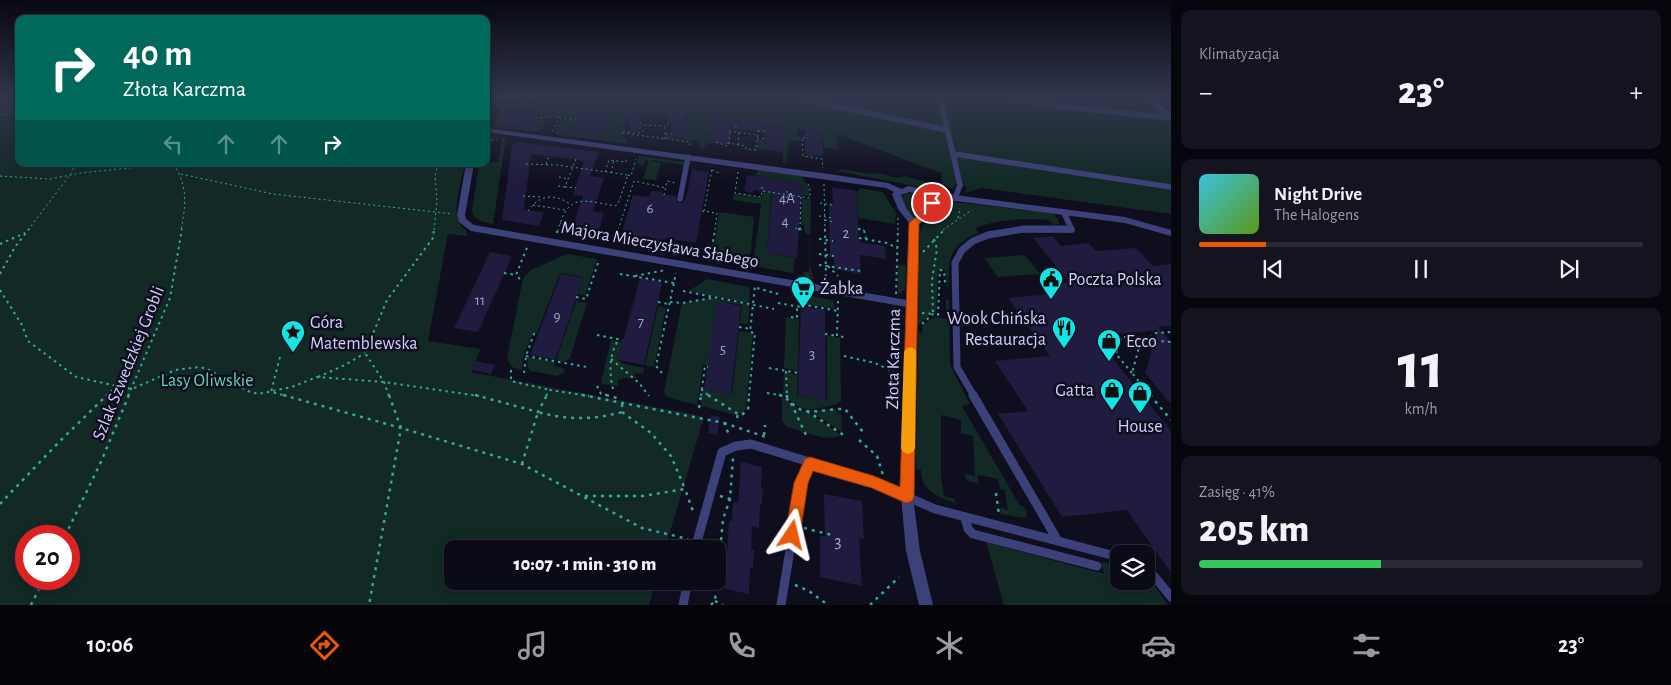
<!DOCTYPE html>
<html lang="pl">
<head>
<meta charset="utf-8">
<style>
	body { margin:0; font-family:"Alegreya Sans",sans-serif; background:#141320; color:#f1f3f6; height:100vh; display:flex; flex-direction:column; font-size:19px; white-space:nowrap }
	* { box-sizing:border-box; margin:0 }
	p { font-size:16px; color:#9a9aa1 }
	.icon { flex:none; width:28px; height:28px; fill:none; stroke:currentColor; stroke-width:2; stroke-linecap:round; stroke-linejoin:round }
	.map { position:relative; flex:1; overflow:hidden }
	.sheet { display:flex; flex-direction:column; gap:10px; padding:10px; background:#06060d; width:500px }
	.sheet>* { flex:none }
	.banner { position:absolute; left:15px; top:15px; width:475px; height:152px; border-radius:10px; box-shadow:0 2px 12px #0003,0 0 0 1px #2b2b36; background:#00695c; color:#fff; overflow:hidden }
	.fabs { position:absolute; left:1110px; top:545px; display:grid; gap:10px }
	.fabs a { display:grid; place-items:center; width:45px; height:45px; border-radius:10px; background:#0b0a17; box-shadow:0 2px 12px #0003,0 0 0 1px #2b2b36; font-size:25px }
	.speed { position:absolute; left:15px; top:525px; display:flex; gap:10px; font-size:25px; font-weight:700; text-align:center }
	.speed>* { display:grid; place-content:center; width:65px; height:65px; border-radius:50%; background:#0b0a17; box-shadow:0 2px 12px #0003,0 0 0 1px #2b2b36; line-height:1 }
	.speed .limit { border:8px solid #d22; background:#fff; color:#111 }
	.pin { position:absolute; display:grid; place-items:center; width:42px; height:42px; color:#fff; margin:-21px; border:2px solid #fff; border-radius:50%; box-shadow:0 1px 5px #0007 }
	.me { position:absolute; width:55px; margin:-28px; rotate:10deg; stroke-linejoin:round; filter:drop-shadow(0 0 4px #0008) }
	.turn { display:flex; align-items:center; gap:18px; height:105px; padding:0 25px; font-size:22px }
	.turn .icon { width:65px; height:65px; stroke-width:2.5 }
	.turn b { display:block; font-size:35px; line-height:42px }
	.lanes { display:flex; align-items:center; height:48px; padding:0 25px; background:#0003; justify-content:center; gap:25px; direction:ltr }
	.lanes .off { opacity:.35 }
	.big { font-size:38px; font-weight:800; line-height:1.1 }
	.sheet .widget { flex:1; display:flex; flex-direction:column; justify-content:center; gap:8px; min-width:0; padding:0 18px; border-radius:10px; background:#141320 }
	.sheet .dial { align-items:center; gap:0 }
	.dial b { font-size:65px; line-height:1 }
	.song { display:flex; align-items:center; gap:15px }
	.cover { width:60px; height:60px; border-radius:8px; background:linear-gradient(135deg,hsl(190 70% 55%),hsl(90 70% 35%)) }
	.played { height:5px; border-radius:2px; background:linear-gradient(90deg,#ea580c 15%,#2b2b36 15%) }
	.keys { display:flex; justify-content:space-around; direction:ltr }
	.heat { display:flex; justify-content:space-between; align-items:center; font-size:28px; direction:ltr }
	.charge { height:8px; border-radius:4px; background:linear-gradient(90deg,#34c759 41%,#2b2b36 0) }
	.trip { position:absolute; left:444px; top:540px; width:282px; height:50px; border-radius:10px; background:#0b0a17; box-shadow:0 2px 12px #0003,0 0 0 1px #2b2b36; font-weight:800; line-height:50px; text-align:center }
	.menu { display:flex; height:80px; justify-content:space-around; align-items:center; background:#040409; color:#9a9aa1 }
	.menu .icon { width:35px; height:35px }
	.menu .selected { color:#ea580c }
	.menu b { font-size:22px; color:#f1f3f6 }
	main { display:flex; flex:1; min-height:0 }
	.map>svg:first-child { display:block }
	.green { fill:#122925; fill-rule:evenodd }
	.building { fill:#1f1c3f }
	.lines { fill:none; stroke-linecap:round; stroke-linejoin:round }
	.path-far2 { stroke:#37a895; stroke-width:1; stroke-dasharray:2 3; stroke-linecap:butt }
	.path-far1 { stroke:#37a895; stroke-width:2; stroke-dasharray:2.5 4; stroke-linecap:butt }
	.path { stroke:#37a895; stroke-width:2.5; stroke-dasharray:3 5; stroke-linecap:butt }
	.service-far2 { stroke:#3d417a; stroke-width:5.5 }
	.service-far1 { stroke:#3d417a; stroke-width:7 }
	.service { stroke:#3d417a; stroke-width:9 }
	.minor { fill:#3d417a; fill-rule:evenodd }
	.route { fill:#ea580c; stroke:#983908 }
	.slow { fill:#f59e0b }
	.labels { text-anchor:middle; stroke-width:5; stroke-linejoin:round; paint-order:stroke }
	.number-label { font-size:15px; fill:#a4a3cc }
	.street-label { font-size:18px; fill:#d1d0fb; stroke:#0f0e1f }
	.poi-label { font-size:18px; fill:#d1d0fb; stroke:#0f0e1f; text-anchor:start }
	.park-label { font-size:18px; fill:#63d5ac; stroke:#0f0e1f }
	.near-number-label { font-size:18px; fill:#a4a3cc }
</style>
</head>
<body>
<main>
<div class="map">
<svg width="1171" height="605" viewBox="0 0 1171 605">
	<rect width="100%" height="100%" fill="#0f0e1f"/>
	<g class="green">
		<path d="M0,97H19V164H465C462,178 453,206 458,220C460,227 467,229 468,236L448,234L428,341L481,349L471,372L696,415L703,417V420L665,549H452V581H656L649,605H0ZM26,536H69V579H26Z"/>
		<polygon points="545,97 550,97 548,103 576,107 580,97 598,97 595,109 599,97 1171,97 1171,214 981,188 965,193 967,187 955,184 953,189 942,184 941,173 837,134 838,150 824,147 822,134 813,131 797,129 797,136 800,137 800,141 790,140 788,151 789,122 787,163 783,163 783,152 757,149 758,139 766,140 782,149 783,125 723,119 714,134 711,133 711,139 726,141 725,146 716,142 705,145 704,149 699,148 700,141 666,138 666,134 677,138 687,137 684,124 687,124 689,117 685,115 626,114 626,125 624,125 623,129 638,131 639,126 641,126 642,129 640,132 622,131 622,133 628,143 637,145 557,135 554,133 560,119 575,120 570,131 600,135 608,110 606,114 598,113 597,116 577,113 575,119 561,117 563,112 546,107 542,104"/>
		<polygon points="528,105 550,111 556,116 544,114 542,117 537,117 539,111 511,108 501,126 530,129 536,119 546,120 541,131 534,132 488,126 489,124 493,124 502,107 500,106"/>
		<path d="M486,132L489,135L506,138L493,224C484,222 473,221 472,210L479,164L498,162L502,139L486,137Z"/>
		<polygon points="639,156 684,162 684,165 652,160 651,161 661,163 656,180 643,179 649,161 645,160 644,165 637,164"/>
		<polygon points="839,169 872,174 880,173 897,178 904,176 924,181 946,192 831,170 839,171"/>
		<polygon points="758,170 802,176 809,189 809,196 789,194 789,191 802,193 801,183 755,176"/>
		<polygon points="859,188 883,192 896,213 895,224 858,218 856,191 859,191"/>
		<polygon points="763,192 784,195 784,197 771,195 767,253 795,258 793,273 753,266 761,204 733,200 734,193 762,198"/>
		<polygon points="907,193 917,194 928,202 929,205 914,218 905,208 902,197"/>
		<polygon points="802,199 811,199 810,267 814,279 803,277 804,272 809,272 810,235 805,233 804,225 801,225"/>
		<path d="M955,202L1052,213L1058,219L1059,224L1053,225L1050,220C1025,218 998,219 975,228L979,233C946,246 949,261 948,293L945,270L938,269L936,314L933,313L918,325L920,231L922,226L928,220H944L950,213L945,208V206Z"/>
		<polygon points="719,212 754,217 750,263 713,257"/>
		<polygon points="567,254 597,259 585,295 578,294 583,277 560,273 537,333 533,333 523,357 522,370 512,367 507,358 523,278 531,270"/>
		<polygon points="1025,255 1040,274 998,277 984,258"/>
		<polygon points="898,264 906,266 905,289 898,295"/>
		<polygon points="707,279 750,287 749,304 689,291"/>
		<polygon points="801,294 833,300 835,309 802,304"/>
		<polygon points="713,298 750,305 748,324 740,323 742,305 717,301 708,366 703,365 697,405 667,397 664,392 682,303"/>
		<path d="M946,300H949L950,365L970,404L962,406L1020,506H1023L1027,512L1026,518L1001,514L1000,508L1008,510L1005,490L1000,489L998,479L978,475V484C972,482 965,481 965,474L975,476L973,436L961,433V420L941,415V477L944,496L955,499V503C939,498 920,490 921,470L916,469L918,332L922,333L923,325L934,317L946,319Z"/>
		<polygon points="576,301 587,303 570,358 564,362 556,360"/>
		<polygon points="658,306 666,308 654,367 645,365"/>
		<polygon points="786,317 799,319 798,371 784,368"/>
		<polygon points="739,331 753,333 746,409 742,413 737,412 736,415 701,406 703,389 732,394"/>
		<path d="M827,336L840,338L841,400L837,404C808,410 808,415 783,395L784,372L798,375L797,395L827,400Z"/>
		<polygon points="611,340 623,342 618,360 621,361 621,363 644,368 643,373 634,374 636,379 626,378 618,380 618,386 602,384 601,382"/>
		<polygon points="528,357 555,362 554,366 564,368 565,372 557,376 530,371 527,366"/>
		<polygon points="782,397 799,410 806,411 840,434 838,437 824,438 787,427 782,420"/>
		<polygon points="833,409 841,414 842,432 810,411"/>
		<polygon points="986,542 1104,574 1101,562 1119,566 1119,581 1146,581 1146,578 1151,581 1168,605 1004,605"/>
	</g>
	<g class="building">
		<polygon points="545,97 580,97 576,106 544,103"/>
		<polygon points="511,108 539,112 530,130 502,125"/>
		<polygon points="578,113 606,117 600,135 571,131"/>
		<polygon points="626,114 639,115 638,130 631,130"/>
		<polygon points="667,114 685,115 687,138 672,137 671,123 667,123"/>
		<polygon points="714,118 783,125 783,151 763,149 764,132 731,129 730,144 710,142"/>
		<polygon points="805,130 822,134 823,153 821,155 815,155 811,157 805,154"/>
		<polygon points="517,142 599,152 590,176 604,178 593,211 604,213 597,236 571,232 583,196 573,195 584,162 580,160 531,154 524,210 544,212 539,226 502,220 512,145 515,145"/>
		<polygon points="692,169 709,172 696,243 665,238 664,241 652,245 629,242 630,237 621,235 633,195 649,197 651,191 662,192 662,194 676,196 677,202 682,203 686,198"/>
		<polygon points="747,175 802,183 797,258 767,253 772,193 753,190 753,193 744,191"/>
		<polygon points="832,187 856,191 859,242 885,246 886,259 860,255 861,274 834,269 834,258 830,257 829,203 833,203"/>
		<polygon points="1053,236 1061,246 1088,243 1096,251 1136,248 1153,266 1171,264 1171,326 1158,327 1171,342 1171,404 1145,373 1158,330 1117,334 1110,355 1171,431 1171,573 1127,510 1062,517 998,414 1028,411 995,361 1050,356 1008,298 1052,294 1044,284 1069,282 1033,238"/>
		<polygon points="490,252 512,256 478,332 454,328"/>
		<polygon points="561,274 583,278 555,360 530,355"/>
		<polygon points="640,278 662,282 644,365 618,360"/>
		<polygon points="717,301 741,306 731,394 704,389"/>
		<polygon points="801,306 825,310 826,400 798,395"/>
		<polygon points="475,361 495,365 491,374 471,370"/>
		<polygon points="711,415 720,417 717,435 708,433"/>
		<polygon points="741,462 762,467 761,488 763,489 762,504 760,504 759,528 752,526 751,550 754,550 753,568 750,567 749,594 725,589 729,521 732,521 733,502 738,503"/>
		<polygon points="824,494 862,501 864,539 859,538 862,586 820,577 820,536 825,537"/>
	</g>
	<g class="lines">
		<g class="path-far2">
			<polyline points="520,97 520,101 525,104"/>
			<polyline points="537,105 541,97"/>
			<polyline points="497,107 496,105 537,105 560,114 552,132"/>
			<polyline points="0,115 19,111"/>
			<polyline points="536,118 545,118 546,116 576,120"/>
			<polyline points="640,122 644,125"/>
			<polyline points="639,125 665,126"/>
			<polyline points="736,126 736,132"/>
			<polyline points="729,131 757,135"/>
			<polyline points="758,131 766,131"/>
			<polyline points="623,132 641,133 644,130"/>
			<polyline points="622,133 690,142 690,145"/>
			<polyline points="665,134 672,134"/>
			<polyline points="757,138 767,139"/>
			<polyline points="805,138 802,137 803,156 822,159 823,168"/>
			<polyline points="665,139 665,126 671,123"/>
			<polyline points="486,140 497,140"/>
			<polyline points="716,142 727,146 727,143 746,146 746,149 756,150 758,130"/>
			<polyline points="729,144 730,131"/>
			<polyline points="738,145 739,133"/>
			<polyline points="576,159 565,187 576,188"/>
			<path d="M174,164C188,188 186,204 181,230"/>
			<path d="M526,164L557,165L628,175L618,204L615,206C583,200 568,193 558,230"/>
			<polyline points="546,164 549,156"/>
			<polyline points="712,170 719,173"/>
			<polyline points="605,172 609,160 626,162 627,157"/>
			<polyline points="738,172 735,193 761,197 762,191"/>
			<polyline points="611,173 614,160"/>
			<polyline points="181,174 273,194 453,214"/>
			<polyline points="628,175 631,176 636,159"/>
			<polyline points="0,176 50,179 81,173 168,164"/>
			<polyline points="559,177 568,179"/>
			<polyline points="824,184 825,230"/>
			<polyline points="558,186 565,187"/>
			<polyline points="762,187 762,191 810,198 810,189 807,182"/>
			<polyline points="787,191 787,198"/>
			<polyline points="664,195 667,181 675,183"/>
			<polyline points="523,196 541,197"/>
			<polyline points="820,203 832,205"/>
			<polyline points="533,205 565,210"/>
			<path d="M528,211C539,195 554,193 570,204"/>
			<polyline points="702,211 717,213 715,230"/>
			<polyline points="704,211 712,169"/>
			<polyline points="819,216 833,218"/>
			<polyline points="958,218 960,208"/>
			<polyline points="825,220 833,222"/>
			<polyline points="560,223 575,225"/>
			<polyline points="795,228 803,230"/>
			<polyline points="800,229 801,197"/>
			<polyline points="858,229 864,230"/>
			<polyline points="28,230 73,171 73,164"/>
			<polyline points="434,230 437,201 435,175 438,164"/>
			<polyline points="618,230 634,181 666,188"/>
			<polyline points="898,230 898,218"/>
			<polyline points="943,230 972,210"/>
		</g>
		<g class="path-far1">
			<polyline points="618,229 615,238 642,248"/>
			<polyline points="798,229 803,230"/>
			<polyline points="825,229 826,280"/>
			<polyline points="858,229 864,230 866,239"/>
			<polyline points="557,233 558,229"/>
			<polyline points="859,238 887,243 897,248"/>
			<polyline points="819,239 833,241"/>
			<polyline points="0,244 25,233"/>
			<polyline points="657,249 645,247 645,245 652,246 658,244"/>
			<polyline points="657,249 658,242 668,244"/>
			<polyline points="923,252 945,229"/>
			<polyline points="819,254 834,256"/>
			<polyline points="710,261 715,229"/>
			<polyline points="819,265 861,271"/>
			<polyline points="828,266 838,276"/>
			<polyline points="504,273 516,275"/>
			<polyline points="0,274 15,247 29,229"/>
			<polyline points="620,274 674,283"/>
			<polyline points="635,276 665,270"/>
			<polyline points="520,279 516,275 528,245"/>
			<polyline points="757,288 782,295"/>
			<polyline points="0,290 22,325 28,341 76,377 117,386"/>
			<polyline points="683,291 774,309"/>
			<polyline points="800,293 800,304 838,311"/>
			<polyline points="896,294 898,229"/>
			<polyline points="576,297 586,299 599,260"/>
			<polyline points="838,301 837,336 844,337"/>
			<polyline points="658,302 668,304"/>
			<polyline points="670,302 682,303 712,298"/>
			<polyline points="778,303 801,307"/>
			<polyline points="893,310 899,325"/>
			<polyline points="922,313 933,314 932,280 937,249 934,239"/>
			<polyline points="791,317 797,318 797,306"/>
			<polyline points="922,324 933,314 938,315 940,270 944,271 945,283"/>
			<polyline points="739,327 751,329"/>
			<polyline points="825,334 837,336"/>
			<polyline points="597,335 623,340"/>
			<polyline points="1113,344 1118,346"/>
			<polyline points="526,356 587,367"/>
			<polyline points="844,356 875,363 894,372"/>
			<polyline points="280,357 271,392 287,396"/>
			<polyline points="611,359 639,383 649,396"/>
			<polyline points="769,368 799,373"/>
			<polyline points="511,370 511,381 550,390"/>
			<polyline points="786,371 787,396"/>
			<polyline points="524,373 526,356 534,334 537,335"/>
			<polyline points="662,373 656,366 676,273"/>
			<polyline points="1132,373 1116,354 1121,337 1149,338 1156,333 1171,332"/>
			<polyline points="318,377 345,365 365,353"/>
			<polyline points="597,386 601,394 611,396"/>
			<path d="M613,389C609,372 609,354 619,339"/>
			<polyline points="701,389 709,396"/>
			<polyline points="767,393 784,396"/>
			<polyline points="106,396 117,386 132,389 175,370 199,367 207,369 248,391 258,394 292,387 317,377 384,382 479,396"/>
			<polyline points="128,396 170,298 182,229"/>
			<polyline points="389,396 384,382 365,353 387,300 433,238 434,229"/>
			<polyline points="546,396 550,390 589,396"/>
			<polyline points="701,396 705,366 708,367"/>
			<polyline points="749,396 755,333 750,332 755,286"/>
			<polyline points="1151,396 1132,373 1141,340 1171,342"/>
		</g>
		<g class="path">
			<polyline points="283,395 401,428 369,605"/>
			<polyline points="389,395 401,428 522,464 642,528 688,539"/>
			<polyline points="475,395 538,412 547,395"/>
			<polyline points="582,395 724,423 730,437"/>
			<polyline points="606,395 617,398 617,401"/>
			<polyline points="708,395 738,414"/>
			<path d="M779,395C788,397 793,407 802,410C815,414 831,408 845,409L863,432"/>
			<polyline points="787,395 787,398"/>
			<polyline points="1150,395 1171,420"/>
			<polyline points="791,403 807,437"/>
			<polyline points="622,404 622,412 651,433 671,456 685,489"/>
			<polyline points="699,408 701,395"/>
			<polyline points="807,411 845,436"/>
			<polyline points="737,418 738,414 743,414 748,410 749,395"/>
			<polyline points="724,423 766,437"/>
			<polyline points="764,435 765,425"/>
			<polyline points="859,440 877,456 883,475"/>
			<path d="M522,464L538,412C566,420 594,420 622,412"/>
			<polyline points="996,493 999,515"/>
			<polyline points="585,496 643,496 685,489 694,514"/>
			<polyline points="720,496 730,499"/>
			<polyline points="0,504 58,443 107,395"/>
			<polyline points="804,528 832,535"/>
			<polyline points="65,536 100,464 129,395"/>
			<polyline points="718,572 723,519 730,499 733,458"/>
			<polyline points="795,585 809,591 828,605"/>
			<polyline points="715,601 723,605"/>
			<polyline points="31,605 44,579"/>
			<polyline points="711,605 715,601 717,581"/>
			<polyline points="870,605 899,577"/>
		</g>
		<g class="service-far2">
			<polyline points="793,97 947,130"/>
			<polyline points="940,97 960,185 955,198"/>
			<polyline points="996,97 1058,106 1171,118"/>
			<polyline points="1146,97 1171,117"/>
			<polyline points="954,154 1171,187"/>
			<polyline points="680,199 688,157"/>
			<polyline points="1064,213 1072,230"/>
			<polyline points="1018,230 1071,230"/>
		</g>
		<polyline class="service-far1" points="974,396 957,367 955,263 962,250 973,241 988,235 1024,229 1071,229"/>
		<g class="service">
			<polyline points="973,395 1058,541"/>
			<polyline points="965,517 968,529 973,534 1097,566"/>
			<polyline points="695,549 722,452 736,446 751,444 874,482 935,509 1119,557"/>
			<polyline points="1146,571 1154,576 1171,597"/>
			<polyline points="683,605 688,581"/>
			<polyline points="781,605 801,483 810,463"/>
		</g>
		<path class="minor" d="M486,128L829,174L888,183L902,189L908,186L955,195L1125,217L1171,230V236L1125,223L956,201L935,208L918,224L913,497L920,551L933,605H919L906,551L901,497L907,307L471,231L459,222L457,215L466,164H474L465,215L466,219L474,225L907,300L910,224L898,209L892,194L894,192L886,188L486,132ZM909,192L944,199L929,204L914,218L906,208L901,195Z"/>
	</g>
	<linearGradient id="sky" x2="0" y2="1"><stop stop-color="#080811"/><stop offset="0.53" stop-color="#31364d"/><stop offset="1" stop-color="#31364d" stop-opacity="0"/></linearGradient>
	<rect width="1171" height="182" fill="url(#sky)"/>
	<polygon class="route" points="932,200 937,203 937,209 919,224 914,497 912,501 906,503 872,488 813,471 808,483 800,535 797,540 792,543 787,540 785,535 794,483 805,459 810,457 874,476 900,487 909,223 927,208 929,201"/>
	<polygon class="slow" points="910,347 915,349 916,352 915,448 913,452 908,454 903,452 901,448 904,352 906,349"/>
	<defs>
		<g id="civic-pin" transform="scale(1.25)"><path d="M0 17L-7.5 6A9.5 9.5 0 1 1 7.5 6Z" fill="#13e5e4" stroke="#0f0e1f"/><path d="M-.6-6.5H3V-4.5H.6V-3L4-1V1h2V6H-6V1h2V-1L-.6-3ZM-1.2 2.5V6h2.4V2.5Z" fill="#111"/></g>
		<g id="supermarket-pin" transform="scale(1.25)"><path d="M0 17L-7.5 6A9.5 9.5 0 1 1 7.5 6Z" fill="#13e5e4" stroke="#0f0e1f"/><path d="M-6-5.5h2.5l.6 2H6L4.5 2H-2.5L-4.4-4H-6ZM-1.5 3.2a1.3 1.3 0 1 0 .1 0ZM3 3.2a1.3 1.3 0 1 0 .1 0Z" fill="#111"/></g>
		<g id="restaurant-pin" transform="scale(1.25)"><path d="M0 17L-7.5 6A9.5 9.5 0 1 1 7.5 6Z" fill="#13e5e4" stroke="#0f0e1f"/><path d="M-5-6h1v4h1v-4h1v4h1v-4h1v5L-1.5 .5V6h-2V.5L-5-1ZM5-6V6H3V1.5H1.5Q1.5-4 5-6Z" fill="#111"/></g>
		<g id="sight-pin" transform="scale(1.25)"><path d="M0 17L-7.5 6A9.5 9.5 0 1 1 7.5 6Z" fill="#13e5e4" stroke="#0f0e1f"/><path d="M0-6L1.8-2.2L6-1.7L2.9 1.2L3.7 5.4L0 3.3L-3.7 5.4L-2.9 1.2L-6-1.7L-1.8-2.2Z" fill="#111"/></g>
		<g id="shop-pin" transform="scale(1.25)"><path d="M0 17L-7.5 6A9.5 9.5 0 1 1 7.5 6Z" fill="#13e5e4" stroke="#0f0e1f"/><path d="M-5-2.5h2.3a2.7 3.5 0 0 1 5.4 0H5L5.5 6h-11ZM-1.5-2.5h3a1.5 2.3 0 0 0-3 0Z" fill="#111"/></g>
	</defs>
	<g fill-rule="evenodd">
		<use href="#civic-pin" x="1051" y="279"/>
		<use href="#supermarket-pin" x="803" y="288"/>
		<use href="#restaurant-pin" x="1064" y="328"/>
		<use href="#sight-pin" x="293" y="332"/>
		<use href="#shop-pin" x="1109" y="341"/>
		<use href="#shop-pin" x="1112" y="390"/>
		<use href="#shop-pin" x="1140" y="393"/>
	</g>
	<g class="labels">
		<g class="number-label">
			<text x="787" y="203">4A</text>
			<text x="650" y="213">6</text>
			<text x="785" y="226">4</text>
			<text x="846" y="238">2</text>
			<text x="480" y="305">11</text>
			<text x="557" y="321">9</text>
			<text x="641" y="327">7</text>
			<text x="723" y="354">5</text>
			<text x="812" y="359">3</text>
		</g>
		<g class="street-label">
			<text transform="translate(660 244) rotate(10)" y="6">Majora Mieczysława Słabego</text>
			<text transform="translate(893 359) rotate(-89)" y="6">Złota Karczma</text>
			<text transform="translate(128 363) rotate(-68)" y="6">Szlak Szwedzkiej Grobli</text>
		</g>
		<g class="poi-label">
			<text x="1068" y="285">Poczta Polska</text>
			<text x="820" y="294">Żabka</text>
			<text x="1046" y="324" text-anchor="end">Wook Chińska<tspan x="1046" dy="21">Restauracja</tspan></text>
			<text x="310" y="328">Góra<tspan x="310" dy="21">Matemblewska</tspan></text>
			<text x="1126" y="347">Ecco</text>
			<text x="1094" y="396" text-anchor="end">Gatta</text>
			<text x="1140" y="432" text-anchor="middle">House</text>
		</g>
		<g class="park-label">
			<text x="207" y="386">Lasy Oliwskie</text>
		</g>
		<g class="near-number-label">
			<text x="838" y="547">3</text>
		</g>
	</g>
</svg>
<div class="fabs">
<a><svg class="icon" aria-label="layers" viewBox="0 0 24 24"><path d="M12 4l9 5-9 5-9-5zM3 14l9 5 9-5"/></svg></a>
</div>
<div class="speed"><div class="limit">20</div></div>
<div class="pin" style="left:932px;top:203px;background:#d93025"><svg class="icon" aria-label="arrive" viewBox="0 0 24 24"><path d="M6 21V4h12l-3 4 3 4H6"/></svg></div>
<svg class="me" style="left:792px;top:535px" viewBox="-20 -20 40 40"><path d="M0-17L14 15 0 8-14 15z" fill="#ea580c" stroke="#fff" stroke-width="4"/></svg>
<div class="trip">10:07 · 1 min · 310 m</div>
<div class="banner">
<div class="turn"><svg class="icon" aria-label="right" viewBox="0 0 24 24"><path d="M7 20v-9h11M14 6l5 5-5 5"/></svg><div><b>40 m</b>Złota Karczma</div></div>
<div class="lanes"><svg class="icon off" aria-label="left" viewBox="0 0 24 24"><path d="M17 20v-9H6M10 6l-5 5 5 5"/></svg><svg class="icon off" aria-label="ahead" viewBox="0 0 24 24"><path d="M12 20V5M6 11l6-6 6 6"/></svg><svg class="icon off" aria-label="ahead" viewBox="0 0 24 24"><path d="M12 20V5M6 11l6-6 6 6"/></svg><svg class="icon" aria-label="right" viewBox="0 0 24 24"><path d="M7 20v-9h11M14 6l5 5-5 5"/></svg></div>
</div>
</div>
<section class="sheet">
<div class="widget"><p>Klimatyzacja</p>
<div class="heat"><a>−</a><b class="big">23°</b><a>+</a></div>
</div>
<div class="widget">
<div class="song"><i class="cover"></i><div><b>Night Drive</b><p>The Halogens</p></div></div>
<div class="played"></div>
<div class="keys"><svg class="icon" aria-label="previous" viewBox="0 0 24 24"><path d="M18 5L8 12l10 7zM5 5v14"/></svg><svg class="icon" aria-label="pause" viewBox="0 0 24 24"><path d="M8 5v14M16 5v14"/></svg><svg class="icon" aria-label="next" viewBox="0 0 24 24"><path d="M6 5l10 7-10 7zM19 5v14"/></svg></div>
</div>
<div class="widget dial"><b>11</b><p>km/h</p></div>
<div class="widget"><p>Zasięg · 41%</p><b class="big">205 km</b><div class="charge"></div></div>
</section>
</main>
<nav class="menu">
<b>10:06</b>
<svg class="icon selected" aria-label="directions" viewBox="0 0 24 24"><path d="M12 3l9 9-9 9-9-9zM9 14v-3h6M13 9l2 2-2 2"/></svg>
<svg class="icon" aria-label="music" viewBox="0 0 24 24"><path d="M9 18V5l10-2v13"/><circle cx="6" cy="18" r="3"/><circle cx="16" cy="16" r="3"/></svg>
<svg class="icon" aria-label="phone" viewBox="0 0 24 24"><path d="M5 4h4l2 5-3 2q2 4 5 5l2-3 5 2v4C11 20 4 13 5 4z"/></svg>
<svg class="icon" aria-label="climate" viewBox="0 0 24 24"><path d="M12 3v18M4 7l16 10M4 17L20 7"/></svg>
<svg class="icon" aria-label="car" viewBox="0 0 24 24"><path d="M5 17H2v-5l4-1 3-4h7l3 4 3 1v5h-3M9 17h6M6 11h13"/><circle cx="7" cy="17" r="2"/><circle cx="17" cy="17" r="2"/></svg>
<svg class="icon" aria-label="filters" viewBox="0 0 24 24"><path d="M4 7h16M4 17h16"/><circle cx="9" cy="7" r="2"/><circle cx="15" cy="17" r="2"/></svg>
<b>23°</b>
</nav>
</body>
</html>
